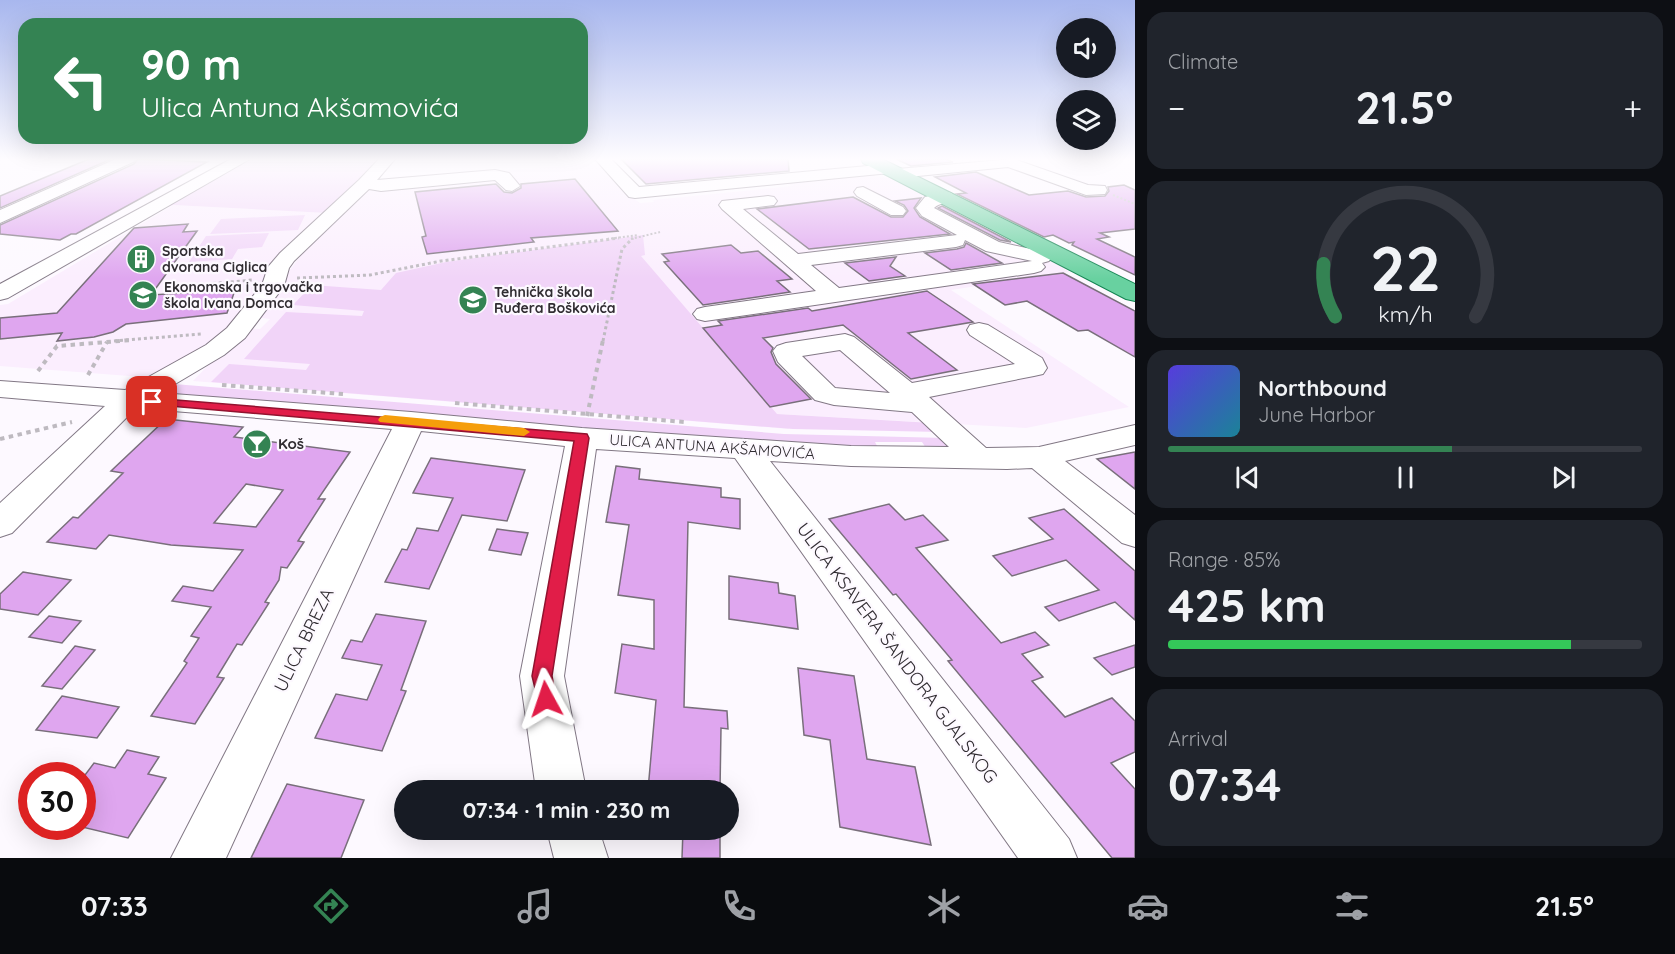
<!DOCTYPE html>
<html lang="en">
<head>
<meta charset="utf-8">
<style>
	body { margin:0; font-family:Quicksand,sans-serif; background:#20242c; color:#f1f3f6; height:100vh; display:flex; flex-direction:column; font-size:22px; white-space:nowrap }
	* { box-sizing:border-box; margin:0 }
	p { font-size:20px; color:#9ea1a6 }
	.icon { flex:none; width:33px; height:33px; fill:none; stroke:currentColor; stroke-width:2; stroke-linecap:round; stroke-linejoin:round }
	.map { position:relative; flex:1; overflow:hidden }
	.side { display:flex; flex-direction:column; gap:12px; padding:12px; background:#0d0f14; width:540px }
	.side>* { flex:none }
	.top-card { position:absolute; left:18px; top:18px; width:570px; height:126px; border-radius:18px; box-shadow:0 6px 24px #0002; background:#348353; color:#fff; overflow:hidden }
	.buttons { position:absolute; left:1056px; top:18px; display:grid; gap:12px }
	.buttons a { display:grid; place-items:center; width:60px; height:60px; border-radius:50%; background:#171b24; box-shadow:0 6px 24px #0002; font-size:30px }
	.speed { position:absolute; left:18px; top:762px; display:flex; gap:12px; font-size:30px; font-weight:700; text-align:center }
	.speed>* { display:grid; place-content:center; width:78px; height:78px; border-radius:50%; background:#171b24; box-shadow:0 6px 24px #0002; line-height:1 }
	.speed .limit { border:9px solid #d22; background:#fff; color:#111 }
	.pin { position:absolute; display:grid; place-items:center; width:51px; height:51px; color:#fff; margin:-26px; border-radius:12px; box-shadow:0 3px 9px #0006 }
	.me { position:absolute; width:66px; margin:-33px; rotate:355deg; stroke-linejoin:round; filter:drop-shadow(0 0 4px #0008) }
	.turn { display:flex; align-items:center; gap:21px; height:126px; padding:0 24px; font-size:27px }
	.turn .icon { width:78px; height:78px; stroke-width:2.5 }
	.turn b { display:block; font-size:42px; line-height:51px }
	.big { font-size:45px; font-weight:700; line-height:1.1 }
	.side .card { flex:1; display:flex; flex-direction:column; justify-content:center; gap:9px; min-width:0; padding:0 21px; border-radius:18px; background:#20242c }
	.side .dial { align-items:center; gap:0 }
	.dial svg { height:156px; overflow:visible; fill:none; stroke:#363941; stroke-width:7; stroke-linecap:round; text-anchor:middle }
	.dial text { fill:#f1f3f6; stroke:none }
	.song { display:flex; align-items:center; gap:18px }
	.cover { width:72px; height:72px; border-radius:9px; background:linear-gradient(135deg,hsl(250 70% 55%),hsl(190 70% 35%)) }
	.played { height:6px; border-radius:3px; background:linear-gradient(90deg,#348353 60%,#363941 60%) }
	.keys { display:flex; justify-content:space-around; direction:ltr }
	.heat { display:flex; justify-content:space-between; align-items:center; font-size:33px; direction:ltr }
	.charge { height:9px; border-radius:4px; background:linear-gradient(90deg,#34c759 85%,#363941 0) }
	.trip { position:absolute; left:394px; top:780px; width:345px; height:60px; border-radius:30px; background:#171b24; box-shadow:0 6px 24px #0002; font-weight:700; line-height:60px; text-align:center }
	.dock { display:flex; height:96px; justify-content:space-around; align-items:center; background:#090b0e; color:#9ea1a6 }
	.dock .icon { width:42px; height:42px }
	.dock .on { color:#348353 }
	.dock b { font-size:27px; color:#f1f3f6 }
	main { display:flex; flex:1; min-height:0 }
	.map>svg:first-child { display:block }
	.built { fill:#fbeefe }
	.green { fill:#f1d4f8 }
	.building { fill:#dfa6ef; stroke:#796f7b; stroke-width:1.5; fill-rule:evenodd }
	.lines { fill:none; stroke-linecap:round; stroke-linejoin:round }
	.minor-casing { stroke:#827885; stroke-width:2 }
	.major-casing { stroke:#138351; stroke-width:2 }
	.path-far2 { stroke:#bebac0; stroke-width:2; stroke-dasharray:2 2; stroke-linecap:butt }
	.path-far1 { stroke:#bebac0; stroke-width:3; stroke-dasharray:3 3; stroke-linecap:butt }
	.path { stroke:#bebac0; stroke-width:4; stroke-dasharray:4.5 4.5; stroke-linecap:butt }
	.minor { fill:#fff; fill-rule:evenodd }
	.major { fill:#68d1a0; fill-rule:evenodd }
	.route { fill:#e11d48; stroke:#92132f; stroke-width:1.5 }
	.slow { fill:#f59e0b }
	.labels { text-anchor:middle; stroke-width:4.5; stroke-linejoin:round; paint-order:stroke }
	.far-poi-label { font-size:14px; font-weight:bold; fill:#312d32; stroke:#fdf9ff; text-anchor:start }
	.poi-label { font-size:15px; font-weight:bold; fill:#312d32; stroke:#fdf9ff; text-anchor:start }
	.street-label { font-size:15px; fill:#312d32; stroke:#fdf9ff }
	.near-street-label { font-size:18px; fill:#312d32; stroke:#fdf9ff }
</style>
</head>
<body>
<main>
<div class="map">
<svg width="1135" height="858" viewBox="0 0 1135 858">
	<rect width="100%" height="100%" fill="#fdf9ff"/>
	<g class="built">
		<polygon points="598,163 623,191 640,203 654,202 653,200 793,186 785,183 866,175 904,180 1055,262 1069,272 951,290 1129,407 1026,428 777,414 789,429 193,381 244,328 260,329 270,319 254,317 312,241 370,182"/>
		<polygon points="173,205 327,213 238,326 155,378 0,366 0,305 8,304"/>
	</g>
	<g class="green">
		<polygon points="246,159 380,159 327,213 173,205 168,207 161,207"/>
		<polygon points="305,215 298,230 210,234 221,219"/>
		<polygon points="269,233 262,247 238,249 232,259 189,262 206,236"/>
		<polygon points="643,235 645,255 641,256 777,414 933,423 941,432 793,429 211,382 229,364 306,370 310,364 244,359 286,312 362,316 364,311 293,305 312,285 381,290 396,273 446,262"/>
		<polygon points="162,383 784,434 946,438 951,451 928,451 922,442 875,442 877,446 823,448 165,395 161,392"/>
	</g>
	<g class="building">
		<polygon points="89,159 111,159 0,208 0,196"/>
		<polygon points="138,159 207,162 76,234 71,234 60,240 0,234 0,225 134,164"/>
		<polygon points="621,159 788,159 789,171 646,184"/>
		<polygon points="896,159 945,159 953,162 911,166"/>
		<polygon points="976,172 1029,195 1068,191 1086,197 1105,196 1109,191 1108,187 1124,185 1135,190 1135,229 1100,233 1109,237 1097,239 1135,257 1135,275 1072,245 1074,242 1069,243 1053,235 1044,237 957,194 966,193 935,177"/>
		<polygon points="575,179 618,231 531,238 534,242 427,254 422,237 426,236 415,192 496,184 504,192 512,193 521,188 521,184"/>
		<polygon points="853,197 891,217 903,217 908,211 904,205 895,201 921,198 914,208 920,217 950,234 809,249 757,209"/>
		<polygon points="942,206 1011,242 1000,240 938,208"/>
		<polygon points="188,224 183,232 197,231 151,295 235,290 227,313 126,324 113,332 94,337 57,341 62,333 0,339 0,318 57,313 134,228"/>
		<polygon points="966,243 1002,263 951,270 925,253 957,249 964,247"/>
		<polygon points="731,245 741,253 758,251 792,279 777,281 790,292 703,305 664,262 669,261 662,254"/>
		<polygon points="896,257 890,266 905,276 869,281 845,263"/>
		<polygon points="1063,273 1135,311 1135,357 1088,330 1078,331 1027,301 1005,305 973,284"/>
		<polygon points="927,291 973,322 908,333 957,370 911,379 843,325 763,338 773,348 771,352 776,364 811,399 770,407 703,328 722,325 718,321 808,308 812,311"/>
		<path d="M166,419L243,427L234,437L350,452L318,499H325L298,541L304,542L287,568L281,567L279,580L265,602L269,603L242,645L237,644L217,677L224,678L195,724L151,716L187,663L184,661L199,638L191,636L211,607L172,601L183,586L213,591L243,550L171,545L109,535L96,549L47,542L73,517L78,518L123,473L111,471ZM246,484L283,490L256,527L214,523Z"/>
		<polygon points="1135,452 1135,489 1097,459"/>
		<polygon points="431,458 525,470 507,521 462,515 429,589 385,582 402,549 407,550 417,528 438,531 453,498 413,493"/>
		<polygon points="616,466 640,469 639,479 721,488 721,497 740,499 740,529 688,522 684,707 727,711 728,729 721,728 720,790 648,790 656,700 615,693 622,644 654,649 654,600 618,595 629,525 606,522"/>
		<polygon points="889,504 905,520 923,515 948,540 916,548 1001,643 1035,632 1049,645 1022,654 1043,677 1032,681 1065,717 1112,698 1135,721 1135,752 1111,763 1135,789 1135,858 1112,858 948,661 952,660 896,594 893,595 829,519"/>
		<polygon points="1064,509 1135,571 1135,620 1115,602 1059,621 1045,607 1099,590 1066,560 1012,576 993,556 1053,539 1029,518"/>
		<polygon points="497,529 528,533 521,555 489,550"/>
		<polygon points="23,572 71,580 38,615 0,609 0,594"/>
		<polygon points="729,576 778,583 779,593 795,596 798,629 729,619"/>
		<polygon points="376,614 426,621 401,690 406,691 382,751 315,738 336,694 367,700 382,665 342,658 351,640 362,642"/>
		<polygon points="49,616 81,621 62,643 29,637"/>
		<polygon points="1135,645 1135,667 1112,675 1094,658"/>
		<polygon points="75,646 95,650 62,689 42,686"/>
		<polygon points="798,668 854,676 867,759 915,767 931,845 840,827 830,740 804,735"/>
		<polygon points="62,696 119,707 97,738 36,730"/>
		<polygon points="127,750 159,757 148,774 166,778 128,838 82,827 82,779 94,763 115,768"/>
		<polygon points="287,784 364,800 341,858 251,858"/>
		<polygon points="683,830 720,830 720,858 682,858"/>
	</g>
	<g class="lines">
		<g class="minor-casing">
			<g id="minor">
				<polygon points="116,159 136,159 133,162 0,223 0,210"/>
				<polygon points="231,159 250,159 8,298 0,300 0,284"/>
				<path d="M379,159H395L377,180L495,170L509,173L520,186L512,191L506,190L495,180L381,191L369,189L294,261L289,268L284,286L245,338L224,355L160,393L411,412L582,428L851,446L949,447L912,412L834,405L815,400L778,362L773,351L777,346L786,343L845,334L854,337L912,383L1015,364L970,335L967,330L970,325L979,323L988,325L1042,358L1047,368L1043,374L1034,376L929,397L986,448L1039,447L1135,425V445L1065,461L1135,515V547L1122,543L1032,468L1007,469L851,466L770,461L1069,839L1077,858H1018L735,458L596,449L564,676L586,790H536L520,676L565,446L421,431L226,858H171L392,429L136,408L12,533L0,537V503L105,406L0,397V381L125,390L206,345L227,328L262,285L268,267L280,253L359,180ZM840,350L890,393L835,388L802,356Z"/>
				<polygon points="595,159 611,159 639,187 889,164 897,169 1014,159 1088,185 1105,186 1107,190 1105,194 1086,195 1008,167 898,178 890,173 635,198 629,197"/>
				<polygon points="863,187 903,207 906,211 903,215 891,215 857,196 854,192 857,188"/>
				<path d="M945,192L951,193L954,197C949,204 940,202 934,208L999,242L1049,253L1052,257L1049,261L1042,263L1045,267L1041,271L1034,273L705,321L697,319L693,314L697,309L705,307L816,291L722,209L719,205L722,201L768,196L774,197L777,201L774,205L743,209L798,254L957,235L922,216L916,208L925,197ZM965,240L986,251L1032,261L839,288L811,265L956,247L963,245Z"/>
				<polygon points="547,830 599,830 608,858 554,858"/>
			</g>
		</g>
		<g class="major-casing">
			<polygon id="major" points="861,159 882,159 1135,284 1135,301 1126,299 863,163"/>
		</g>
		<g class="path-far2">
			<polyline points="1113,195 1135,204"/>
			<polyline points="607,239 638,235"/>
			<polyline points="631,239 660,232"/>
		</g>
		<g class="path-far1">
			<polyline points="297,278 370,275 441,261 619,238"/>
			<polyline points="171,287 253,280"/>
			<polyline points="114,341 201,334"/>
			<polyline points="603,341 622,249 633,238"/>
		</g>
		<g class="path">
			<polyline points="38,371 57,346 132,340"/>
			<polyline points="88,375 107,342"/>
			<polyline points="222,385 343,394"/>
			<polyline points="455,403 684,422"/>
			<polyline points="587,416 603,340"/>
			<polyline points="0,439 72,422"/>
		</g>
		<use href="#minor" class="minor"/>
		<use href="#major" class="major"/>
	</g>
	<linearGradient id="sky" x2="0" y2="1"><stop stop-color="#a8b7ee"/><stop offset="0.57" stop-color="#fefcff"/><stop offset="1" stop-color="#fefcff" stop-opacity="0"/></linearGradient>
	<rect width="1135" height="279" fill="url(#sky)"/>
	<polygon class="route" points="152,398 587,434 589,438 552,676 556,699 553,705 546,708 539,705 532,676 574,441 147,404 145,402"/>
	<polygon class="slow" points="385,415 524,428 530,432 524,436 380,422 378,420 380,417"/>
	<defs>
		<g id="building-disc" transform="scale(1.5)"><circle r="9.5" fill="#348353" stroke="#fdf9ff"/><path d="M-4-6H4V6H1V3H-1V6H-4ZM-2.5-4.3h1.7v1.8h-1.7ZM.8-4.3h1.7v1.8H.8ZM-2.5-1h1.7V.8h-1.7ZM.8-1h1.7V.8H.8Z" fill="#fff"/></g>
		<g id="school-disc" transform="scale(1.5)"><circle r="9.5" fill="#348353" stroke="#fdf9ff"/><path d="M0-5L7-2L0 1L-7-2ZM-4 1L0 2.5L4 1V4Q0 6-4 4Z" fill="#fff"/></g>
		<g id="bar-disc" transform="scale(1.5)"><circle r="9.5" fill="#348353" stroke="#fdf9ff"/><path d="M-6-5H6L.8 .8V4.5H3.5V6h-7V4.5H-.8V.8Z" fill="#fff"/></g>
	</defs>
	<g fill-rule="evenodd">
		<use href="#building-disc" x="141" y="259"/>
		<use href="#school-disc" x="143" y="295"/>
		<use href="#school-disc" x="473" y="300"/>
		<use href="#bar-disc" x="257" y="444"/>
	</g>
	<g class="labels">
		<g class="far-poi-label">
			<text x="162" y="256">Sportska<tspan x="162" dy="16">dvorana Ciglica</tspan></text>
			<text x="164" y="292">Ekonomska i trgovačka<tspan x="164" dy="16">škola Ivana Domca</tspan></text>
			<text x="494" y="297">Tehnička škola<tspan x="494" dy="16">Ruđera Boškovića</tspan></text>
		</g>
		<g class="poi-label">
			<text x="278" y="449">Koš</text>
		</g>
		<g class="street-label">
			<text transform="translate(712 447) rotate(4)" y="5">ULICA ANTUNA AKŠAMOVIĆA</text>
		</g>
		<g class="near-street-label">
			<text transform="translate(304 640) rotate(-64)" y="6">ULICA BREZA</text>
			<text transform="translate(897 653) rotate(53)" y="6">ULICA KSAVERA ŠANDORA GJALSKOG</text>
		</g>
	</g>
</svg>
<div class="buttons">
<a><svg class="icon" aria-label="sound" viewBox="0 0 24 24"><path d="M4 9h4l5-4v14l-5-4H4zM17 9q2 3 0 6"/></svg></a>
<a><svg class="icon" aria-label="layers" viewBox="0 0 24 24"><path d="M12 4l9 5-9 5-9-5zM3 14l9 5 9-5"/></svg></a>
</div>
<div class="speed"><div class="limit">30</div></div>
<div class="pin" style="left:152px;top:402px;background:#d93025"><svg class="icon" aria-label="arrive" viewBox="0 0 24 24"><path d="M6 21V4h12l-3 4 3 4H6"/></svg></div>
<svg class="me" style="left:546px;top:699px" viewBox="-20 -20 40 40"><path d="M0-17L14 15 0 8-14 15z" fill="#e11d48" stroke="#fff" stroke-width="4"/></svg>
<div class="trip">07:34 · 1 min · 230 m</div>
<div class="top-card">
<div class="turn"><svg class="icon" aria-label="left" viewBox="0 0 24 24"><path d="M17 20v-9H6M10 6l-5 5 5 5"/></svg><div><b>90 m</b>Ulica Antuna Akšamovića</div></div>
</div>
</div>
<section class="side">
<div class="card"><p>Climate</p>
<div class="heat"><a>−</a><b class="big">21.5°</b><a>+</a></div>
</div>
<div class="card dial"><svg viewBox="0 0 100 80">
<path d="M14 69A42 42 0 1 1 86 69"/>
<path d="M14 69A42 42 0 0 1 8 42" stroke="#348353"/>
<text x="50" y="56" font-size="32" font-weight="700">22</text>
<text x="50" y="72" font-size="11">km/h</text>
</svg></div>
<div class="card">
<div class="song"><i class="cover"></i><div><b>Northbound</b><p>June Harbor</p></div></div>
<div class="played"></div>
<div class="keys"><svg class="icon" aria-label="previous" viewBox="0 0 24 24"><path d="M18 5L8 12l10 7zM5 5v14"/></svg><svg class="icon" aria-label="pause" viewBox="0 0 24 24"><path d="M8 5v14M16 5v14"/></svg><svg class="icon" aria-label="next" viewBox="0 0 24 24"><path d="M6 5l10 7-10 7zM19 5v14"/></svg></div>
</div>
<div class="card"><p>Range · 85%</p><b class="big">425 km</b><div class="charge"></div></div>
<div class="card"><p>Arrival</p><b class="big">07:34</b></div>
</section>
</main>
<nav class="dock">
<b>07:33</b>
<svg class="icon on" aria-label="directions" viewBox="0 0 24 24"><path d="M12 3l9 9-9 9-9-9zM9 14v-3h6M13 9l2 2-2 2"/></svg>
<svg class="icon" aria-label="music" viewBox="0 0 24 24"><path d="M9 18V5l10-2v13"/><circle cx="6" cy="18" r="3"/><circle cx="16" cy="16" r="3"/></svg>
<svg class="icon" aria-label="phone" viewBox="0 0 24 24"><path d="M5 4h4l2 5-3 2q2 4 5 5l2-3 5 2v4C11 20 4 13 5 4z"/></svg>
<svg class="icon" aria-label="climate" viewBox="0 0 24 24"><path d="M12 3v18M4 7l16 10M4 17L20 7"/></svg>
<svg class="icon" aria-label="car" viewBox="0 0 24 24"><path d="M5 17H2v-5l4-1 3-4h7l3 4 3 1v5h-3M9 17h6M6 11h13"/><circle cx="7" cy="17" r="2"/><circle cx="17" cy="17" r="2"/></svg>
<svg class="icon" aria-label="filters" viewBox="0 0 24 24"><path d="M4 7h16M4 17h16"/><circle cx="9" cy="7" r="2"/><circle cx="15" cy="17" r="2"/></svg>
<b>21.5°</b>
</nav>
</body>
</html>
